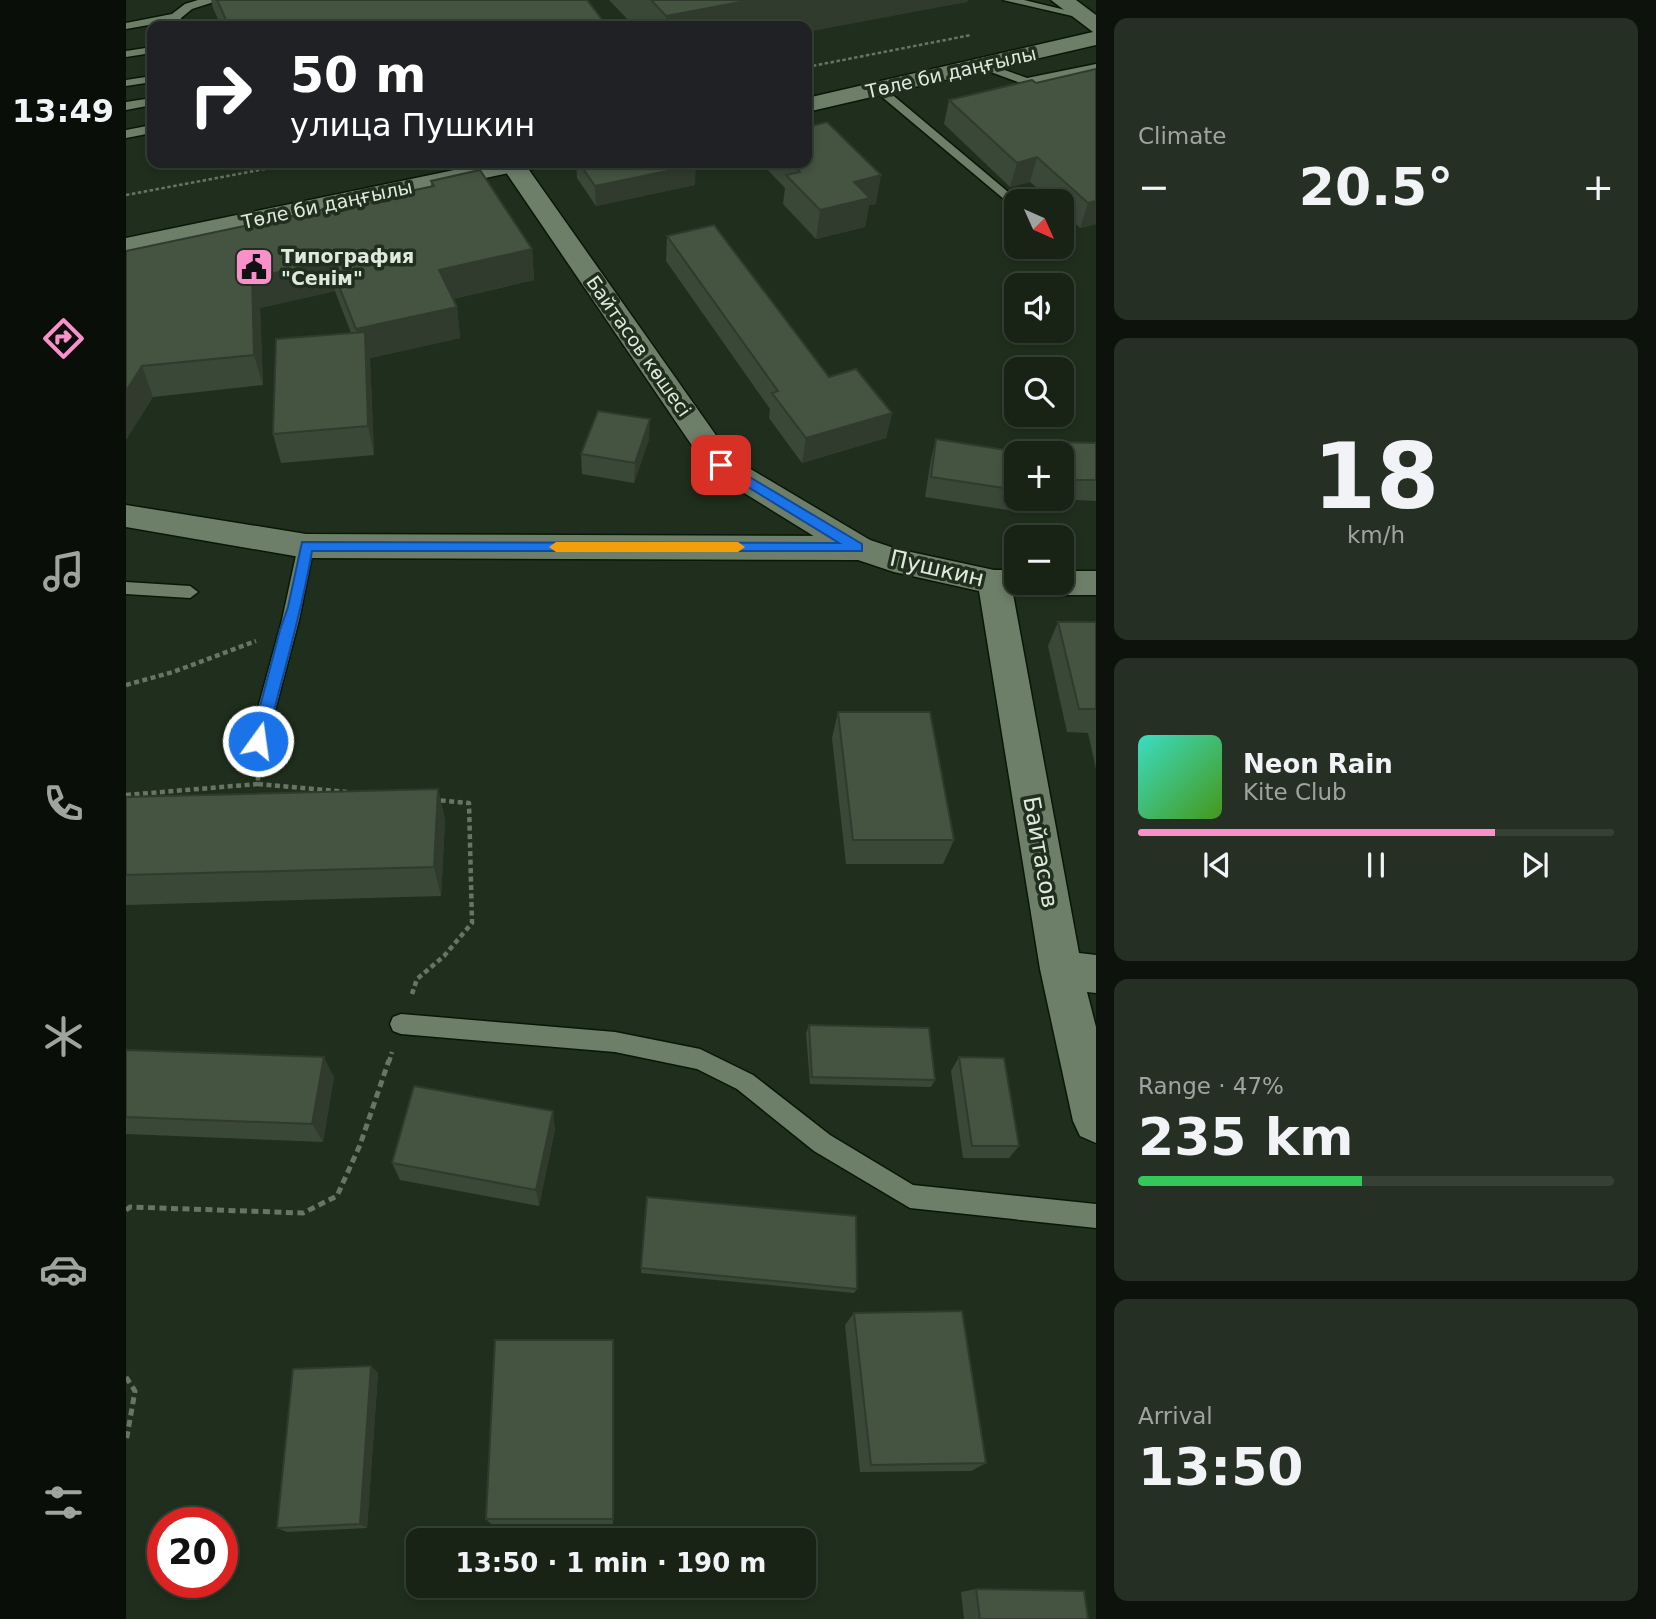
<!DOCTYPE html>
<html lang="en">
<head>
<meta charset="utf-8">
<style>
	body { margin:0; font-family:"DejaVu Sans",sans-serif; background:#252f23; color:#f1f3f6; height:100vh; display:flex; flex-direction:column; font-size:26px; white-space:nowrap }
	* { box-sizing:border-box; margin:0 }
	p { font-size:23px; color:#9fa4a1 }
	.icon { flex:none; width:38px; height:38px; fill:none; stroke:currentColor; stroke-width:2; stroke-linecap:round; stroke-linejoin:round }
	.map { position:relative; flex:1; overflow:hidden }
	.details { display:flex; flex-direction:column; gap:18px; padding:18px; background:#0d130c; width:560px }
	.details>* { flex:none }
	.banner { position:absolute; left:21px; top:21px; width:665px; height:147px; border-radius:14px; box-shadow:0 4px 10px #0003,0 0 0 2px #364035; background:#202124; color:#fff; overflow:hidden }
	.needle { width:46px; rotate:135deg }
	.tools { position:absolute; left:878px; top:189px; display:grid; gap:14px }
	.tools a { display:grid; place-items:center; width:70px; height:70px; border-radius:14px; background:#182316; box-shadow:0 4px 10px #0003,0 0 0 2px #364035; font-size:35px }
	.speed { position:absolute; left:21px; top:1507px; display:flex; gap:14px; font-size:35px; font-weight:700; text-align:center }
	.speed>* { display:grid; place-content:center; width:91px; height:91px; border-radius:50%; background:#182316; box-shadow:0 4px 10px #0003,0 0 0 2px #364035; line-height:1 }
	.speed .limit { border:10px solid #d22; background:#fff; color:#111 }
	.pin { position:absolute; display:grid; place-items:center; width:60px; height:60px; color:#fff; margin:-30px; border-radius:14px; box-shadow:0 4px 10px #0006 }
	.me { position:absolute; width:77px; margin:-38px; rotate:14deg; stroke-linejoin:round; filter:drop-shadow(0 0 5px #0008) }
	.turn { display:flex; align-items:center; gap:24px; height:147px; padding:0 28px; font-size:32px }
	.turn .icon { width:91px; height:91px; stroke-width:2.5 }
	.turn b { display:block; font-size:49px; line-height:60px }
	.big { font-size:52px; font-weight:800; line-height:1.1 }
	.details .card { flex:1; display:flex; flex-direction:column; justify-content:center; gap:10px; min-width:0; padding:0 24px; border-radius:14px; background:#252f23 }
	.details .dial { align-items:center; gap:0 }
	.dial b { font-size:91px; line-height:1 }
	.song { display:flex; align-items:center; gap:21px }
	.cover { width:84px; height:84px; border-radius:10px; background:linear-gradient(135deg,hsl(170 70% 55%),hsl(100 70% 35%)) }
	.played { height:7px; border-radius:4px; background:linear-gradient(90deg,#f990ca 75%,#364035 75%) }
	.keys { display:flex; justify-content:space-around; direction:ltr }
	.heat { display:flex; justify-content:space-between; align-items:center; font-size:38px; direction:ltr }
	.charge { height:10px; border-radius:5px; background:linear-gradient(90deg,#34c759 47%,#364035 0) }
	.trip { position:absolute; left:280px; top:1528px; width:410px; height:70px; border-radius:14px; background:#182316; box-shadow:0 4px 10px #0003,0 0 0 2px #364035; font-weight:800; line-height:70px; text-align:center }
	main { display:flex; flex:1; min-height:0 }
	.tab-bar { display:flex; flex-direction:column; width:126px; justify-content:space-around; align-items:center; background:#0a0e09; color:#9fa4a1 }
	.tab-bar .icon { width:49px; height:49px }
	.tab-bar .current { color:#f990ca }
	.tab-bar b { font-size:32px; color:#f1f3f6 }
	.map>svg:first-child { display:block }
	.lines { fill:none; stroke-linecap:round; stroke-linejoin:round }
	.lane-casing { stroke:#091706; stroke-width:3 }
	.street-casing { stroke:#091706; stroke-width:3 }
	.secondary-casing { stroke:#091706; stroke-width:3 }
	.path-far2 { stroke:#687565; stroke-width:2.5; stroke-dasharray:3.5 2.5; stroke-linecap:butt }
	.path-far1 { stroke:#687565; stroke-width:4.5; stroke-dasharray:5 3.5; stroke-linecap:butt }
	.path { stroke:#687565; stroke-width:5; stroke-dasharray:7 4.5; stroke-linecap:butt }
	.lane { fill:#6d7e69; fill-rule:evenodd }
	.street { fill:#6d7e69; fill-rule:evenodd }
	.secondary { fill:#6d7e69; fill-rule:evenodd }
	.wall { fill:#3a4838 }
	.shaded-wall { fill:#303b2e }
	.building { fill:#445441; stroke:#303b2e; stroke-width:2 }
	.route { fill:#1a73e8; stroke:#114b97; stroke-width:2 }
	.slow { fill:#f59e0b }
	.labels { text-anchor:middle; stroke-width:7; stroke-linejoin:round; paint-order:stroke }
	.far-street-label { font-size:19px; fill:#e0e9dd; stroke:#202f1d }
	.far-poi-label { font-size:19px; font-weight:bold; fill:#e0e9dd; stroke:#202f1d; text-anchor:start }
	.street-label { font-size:23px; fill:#e0e9dd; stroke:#202f1d }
</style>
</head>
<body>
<main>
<nav class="tab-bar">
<b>13:49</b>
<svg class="icon current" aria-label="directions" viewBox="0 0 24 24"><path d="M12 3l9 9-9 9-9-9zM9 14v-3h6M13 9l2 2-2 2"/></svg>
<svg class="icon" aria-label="music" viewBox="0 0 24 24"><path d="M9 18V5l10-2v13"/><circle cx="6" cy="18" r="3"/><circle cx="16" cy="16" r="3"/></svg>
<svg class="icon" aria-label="phone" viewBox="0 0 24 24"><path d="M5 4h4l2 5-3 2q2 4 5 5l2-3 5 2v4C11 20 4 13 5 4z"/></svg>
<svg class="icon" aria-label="climate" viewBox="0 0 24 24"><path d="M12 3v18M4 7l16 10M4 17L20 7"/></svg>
<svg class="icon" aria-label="car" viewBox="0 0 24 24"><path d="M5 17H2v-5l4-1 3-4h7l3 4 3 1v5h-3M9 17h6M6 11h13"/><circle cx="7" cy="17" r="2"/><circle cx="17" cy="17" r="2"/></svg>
<svg class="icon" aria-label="filters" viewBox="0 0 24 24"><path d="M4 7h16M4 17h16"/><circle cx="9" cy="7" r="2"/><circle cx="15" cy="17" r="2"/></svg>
</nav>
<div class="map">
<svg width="970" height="1619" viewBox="0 0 970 1619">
	<rect width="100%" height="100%" fill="#202f1d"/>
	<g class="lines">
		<g class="lane-casing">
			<g id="lane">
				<polygon points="72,0 94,0 66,9 55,18 55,26 45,26 45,21 0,29 0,23 46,14 59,4"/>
				<polygon points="877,0 898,0 960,15 955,18"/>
				<polygon points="26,47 26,53 0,57 0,51"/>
				<polygon points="851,63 859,63 901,78 970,64 970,70 900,85 851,67"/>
				<polygon points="26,76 26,82 0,86 0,80"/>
				<polygon points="749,87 757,87 893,201 891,201 891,210 749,91"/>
				<polygon points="26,98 26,105 0,110 0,102"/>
				<polygon points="26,125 26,133 0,138 0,130"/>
				<polygon points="180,540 188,546 173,620 141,741 139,746 132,748 125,746 123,741 156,620 172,546"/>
				<polygon points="0,582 64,586 72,592 64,598 0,594"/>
				<polygon points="275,1014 489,1032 574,1049 627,1075 704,1135 787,1185 970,1204 970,1228 784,1208 688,1151 611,1089 571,1069 489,1052 275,1034 267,1031 264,1024 267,1017"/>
			</g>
		</g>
		<g class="street-casing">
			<g id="street">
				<polygon points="362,163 398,163 399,165 396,170 387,172 0,254 0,238"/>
				<polygon points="0,505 180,534 732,536 744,540 749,548 744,556 732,560 180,558 0,527"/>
			</g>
		</g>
		<g class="secondary-casing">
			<g id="secondary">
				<polygon points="925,0 950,0 970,15 970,45 681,112 681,98 967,32"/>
				<polygon points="376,163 413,163 410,168 403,170 606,458 744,540 771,549 868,570 891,570 891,583 907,583 903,591 887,594 953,953 970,955 970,993 961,992 970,1027 970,1143 954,1136 947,1121 914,969 853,591 768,572 720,556 584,472 375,165"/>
				<polygon points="936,571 970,571 970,595 936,595 924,592 919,583 936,583"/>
			</g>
		</g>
		<g class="path-far2">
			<polyline points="681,67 845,35"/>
			<polyline points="0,195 171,163"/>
		</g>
		<g class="path-far1">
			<polyline points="0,685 47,672 130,641"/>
			<polyline points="132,784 221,792"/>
			<polyline points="0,795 132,784 132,766"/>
			<polyline points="286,994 291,979 318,956 346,923 343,803 310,800"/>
			<polyline points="263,1062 266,1052"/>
		</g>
		<g class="path">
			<polyline points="0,1210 4,1207 177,1213 211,1196 234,1145 263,1060"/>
			<polyline points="0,1377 9,1391 0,1442"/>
		</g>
		<use href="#lane" class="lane"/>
		<use href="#street" class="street"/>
		<use href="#secondary" class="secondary"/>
	</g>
	<g class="wall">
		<polygon points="85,0 461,0 481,26 95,26 87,8"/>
		<polygon points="483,0 842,0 841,2 681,26 508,26"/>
		<polygon points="970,69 970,224 954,228 936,211 936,201 926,201 904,182 884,187 818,124 823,100 910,83"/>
		<polygon points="450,163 569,163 569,185 470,206 451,178"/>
		<polygon points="635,163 681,163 750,204 743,205 739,227 690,239 657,204 659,188"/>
		<polygon points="305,181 406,249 408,280 327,299 331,307 334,338 244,358 248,455 155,463 147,434 225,333 209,291 134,308 137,385 27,397 1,438 0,438 0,251 305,186"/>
		<polygon points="541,236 703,377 766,413 760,438 676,463 643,418 644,409 540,261"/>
		<polygon points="523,439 508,483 456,474 455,454"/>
		<polygon points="810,439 891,453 891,499 892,499 888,511 799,497 805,459"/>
		<polygon points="930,442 970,443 970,501 931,499 936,499 936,453 926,453"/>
		<polygon points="932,622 970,622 970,769 962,733 941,732 922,646"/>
		<polygon points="712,712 828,840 817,864 720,864 706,738"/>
		<polygon points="312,789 319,820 315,896 0,905 0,797"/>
		<polygon points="683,1025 809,1080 805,1087 684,1084 680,1033"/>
		<polygon points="0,1050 208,1077 197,1142 0,1134"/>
		<polygon points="833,1057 893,1146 883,1158 837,1158 825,1071"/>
		<polygon points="429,1129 413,1206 274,1180 266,1163"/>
		<polygon points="521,1197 731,1289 728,1293 515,1273"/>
		<polygon points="728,1313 860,1463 845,1471 734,1472 719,1325"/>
		<polygon points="487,1340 487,1524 365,1524 360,1519"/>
		<polygon points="252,1373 241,1528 161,1532 151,1528"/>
		<polygon points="850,1589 962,1619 838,1619 835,1592"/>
	</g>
	<g class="shaded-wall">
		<polygon points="625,0 842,0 841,2 681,32 681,26 540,26 540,16"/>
		<polygon points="911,157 904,182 884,187 891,163"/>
		<polygon points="570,165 569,185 470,206 469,186"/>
		<polygon points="755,175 750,204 743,205 739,227 690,239 694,210 728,182"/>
		<polygon points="970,201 970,224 954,228 962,203"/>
		<polygon points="406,249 408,280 317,301 313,270"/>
		<polygon points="203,261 209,291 134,308 137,385 128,355 126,278"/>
		<polygon points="331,307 334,338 244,358 248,455 242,426 236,359 230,329"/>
		<polygon points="16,366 27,397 1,438 0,436 0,391"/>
		<polygon points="766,413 760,438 676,463 680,438"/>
		<polygon points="524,419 523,439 508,483 509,463"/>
		<polygon points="312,789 319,820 315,896 308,867"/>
		<polygon points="198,1057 208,1077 197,1142 186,1124"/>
		<polygon points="427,1111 429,1129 413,1206 410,1190"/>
		<polygon points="245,1366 252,1373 241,1528 234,1524"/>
	</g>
	<g class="building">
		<polygon points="91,0 461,0 481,26 103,26"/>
		<polygon points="525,0 625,0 540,16"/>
		<polygon points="970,69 970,201 962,203 911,157 891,163 823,100 906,80 910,83"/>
		<polygon points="701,122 755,175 728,182 744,198 694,210 660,175 674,172 665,163 681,163 681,127"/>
		<polygon points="453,163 569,163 570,165 469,186"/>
		<polygon points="354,170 406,249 313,270 331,307 230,329 203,261 126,278 128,355 16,366 0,391 0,251 308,186 305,181"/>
		<polygon points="588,225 703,377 730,369 766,413 680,438 646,393 652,391 541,236"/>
		<polygon points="239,332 242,426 147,434 150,339"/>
		<polygon points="472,411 524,419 509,463 455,454"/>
		<polygon points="810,439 899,453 891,453 891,490 805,477"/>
		<polygon points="930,442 970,443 970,480 939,480 936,469 936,453 932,453"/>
		<polygon points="932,622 970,622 970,709 953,709"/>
		<polygon points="712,712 804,712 828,840 727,840"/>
		<polygon points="312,789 308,867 0,875 0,797"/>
		<polygon points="683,1025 803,1028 809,1080 686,1077"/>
		<polygon points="0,1050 198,1057 186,1124 0,1117"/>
		<polygon points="833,1057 878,1058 893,1146 846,1146"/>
		<polygon points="288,1086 427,1111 410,1190 266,1163"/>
		<polygon points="521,1197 730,1216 731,1289 515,1268"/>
		<polygon points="836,1311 860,1463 745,1465 728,1313"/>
		<polygon points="369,1340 487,1340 487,1519 360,1519"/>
		<polygon points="245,1366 234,1524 151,1528 167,1369"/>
		<polygon points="850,1589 958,1591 962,1619 854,1619"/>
	</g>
	<path class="route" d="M595,460L736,544V551H186C175,615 156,678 140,741L132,747L127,746L125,741L154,630L162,607L176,542L713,543L591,468V462Z"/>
	<polygon class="slow" points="430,542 612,542 619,547 612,552 430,552 423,547"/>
	<defs>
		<g id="civic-square" transform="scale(2.0125)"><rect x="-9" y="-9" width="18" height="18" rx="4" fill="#f990ca" stroke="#202f1d"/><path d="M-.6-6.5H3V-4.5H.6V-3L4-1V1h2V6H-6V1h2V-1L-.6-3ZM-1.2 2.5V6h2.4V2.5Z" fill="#111"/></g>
	</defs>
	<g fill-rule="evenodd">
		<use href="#civic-square" x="128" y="267"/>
	</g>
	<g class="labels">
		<g class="far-street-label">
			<text transform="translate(825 72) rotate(-13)" y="7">Төле би даңғылы</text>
			<text transform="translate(201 204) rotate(-12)" y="7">Төле би даңғылы</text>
			<text transform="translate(513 346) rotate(55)" y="7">Байтасов көшесі</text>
		</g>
		<g class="far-poi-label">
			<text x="155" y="263">Типография<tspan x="155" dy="22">"Сенім"</tspan></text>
		</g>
		<g class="street-label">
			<text transform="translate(811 568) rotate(13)" y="8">Пушкин</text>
			<text transform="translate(915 852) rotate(80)" y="8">Байтасов</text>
		</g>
	</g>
</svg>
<div class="tools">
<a><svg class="needle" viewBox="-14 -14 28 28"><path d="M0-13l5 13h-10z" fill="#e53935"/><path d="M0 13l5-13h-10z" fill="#9fa4a1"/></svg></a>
<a><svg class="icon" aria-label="sound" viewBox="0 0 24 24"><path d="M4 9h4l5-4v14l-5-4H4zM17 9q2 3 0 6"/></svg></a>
<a><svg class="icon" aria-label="search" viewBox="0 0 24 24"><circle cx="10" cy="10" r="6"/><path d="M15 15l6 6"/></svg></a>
<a>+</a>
<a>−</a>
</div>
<div class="speed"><div class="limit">20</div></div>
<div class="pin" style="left:595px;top:465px;background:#d93025"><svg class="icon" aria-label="arrive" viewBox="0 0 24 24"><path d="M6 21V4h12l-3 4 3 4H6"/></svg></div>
<svg class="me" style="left:132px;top:741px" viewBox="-20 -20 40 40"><circle r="17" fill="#1a73e8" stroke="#fff" stroke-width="3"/><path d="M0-11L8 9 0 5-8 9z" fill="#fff"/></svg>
<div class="trip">13:50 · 1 min · 190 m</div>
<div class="banner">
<div class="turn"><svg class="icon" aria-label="right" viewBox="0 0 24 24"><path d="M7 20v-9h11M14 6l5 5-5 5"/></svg><div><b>50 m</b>улица Пушкин</div></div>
</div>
</div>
<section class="details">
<div class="card"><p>Climate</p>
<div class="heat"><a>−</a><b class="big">20.5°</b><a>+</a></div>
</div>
<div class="card dial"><b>18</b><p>km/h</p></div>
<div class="card">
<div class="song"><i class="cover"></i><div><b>Neon Rain</b><p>Kite Club</p></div></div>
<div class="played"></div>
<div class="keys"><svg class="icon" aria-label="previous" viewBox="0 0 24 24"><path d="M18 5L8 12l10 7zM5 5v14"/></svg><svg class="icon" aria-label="pause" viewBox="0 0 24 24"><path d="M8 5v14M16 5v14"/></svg><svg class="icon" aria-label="next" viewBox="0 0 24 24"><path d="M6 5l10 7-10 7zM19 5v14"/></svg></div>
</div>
<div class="card"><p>Range · 47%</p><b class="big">235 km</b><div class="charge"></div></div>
<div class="card"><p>Arrival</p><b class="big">13:50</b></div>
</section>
</main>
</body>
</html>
